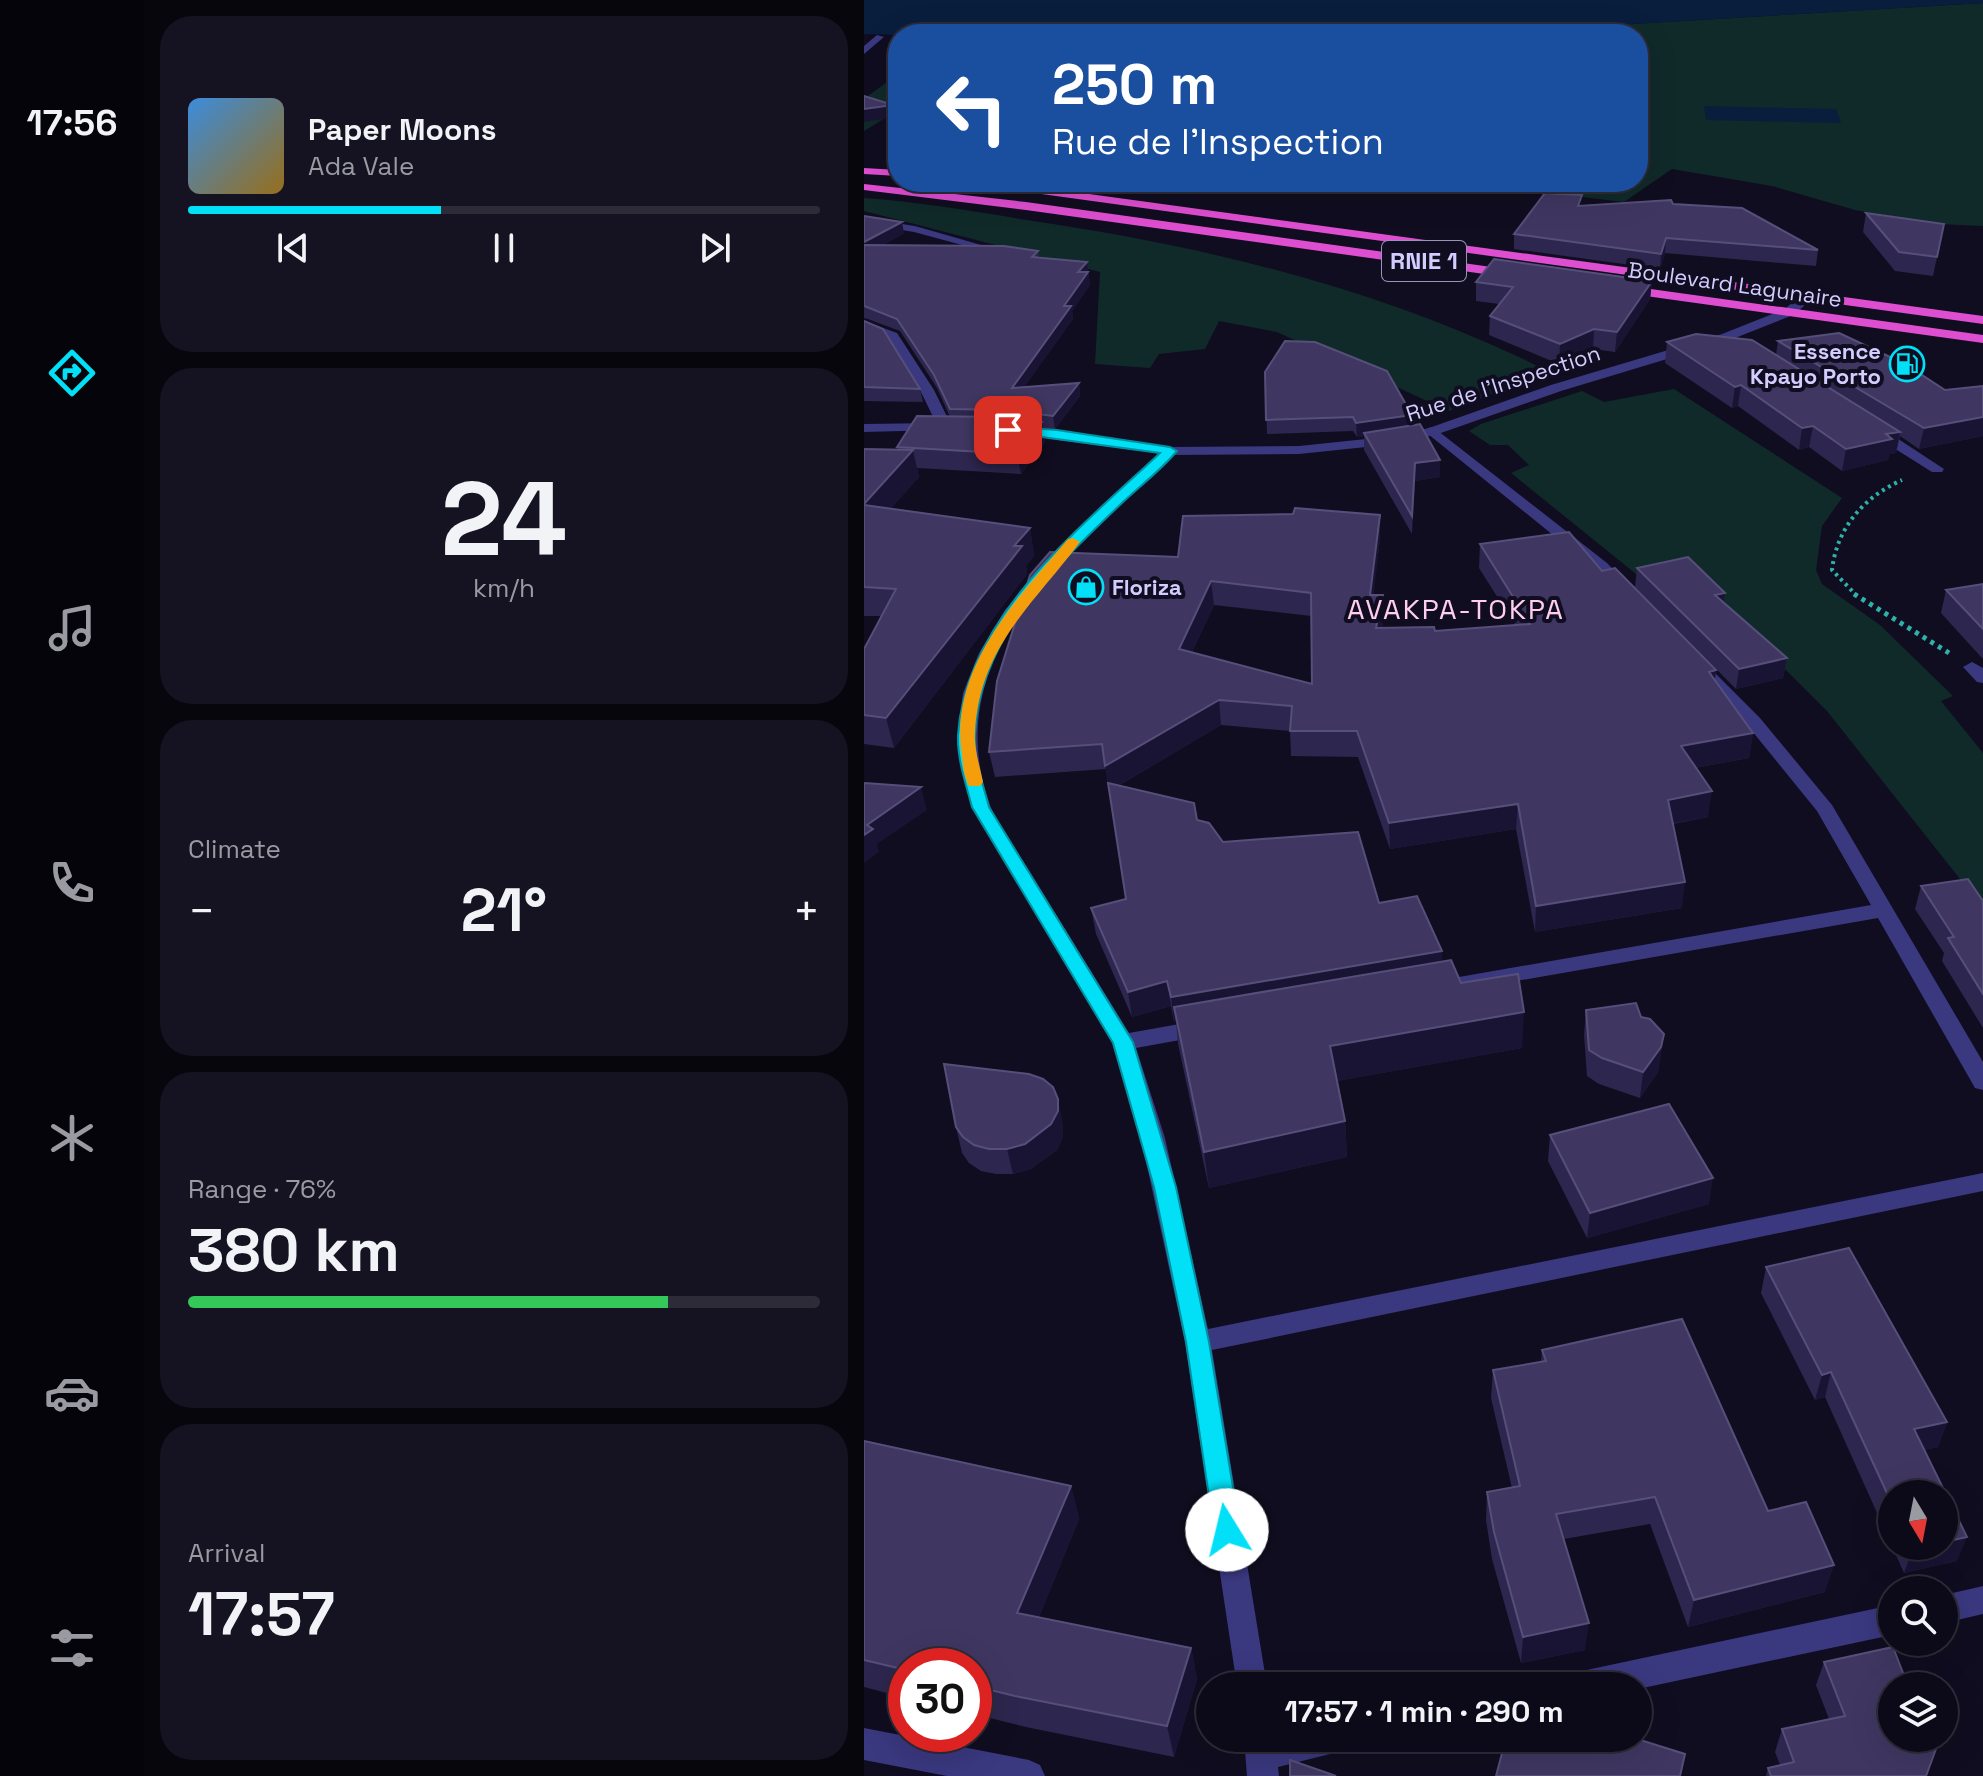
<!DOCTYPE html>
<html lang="en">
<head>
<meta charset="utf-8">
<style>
	body { margin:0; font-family:"Space Grotesk",sans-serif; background:#151321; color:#f1f3f6; height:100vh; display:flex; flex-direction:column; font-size:30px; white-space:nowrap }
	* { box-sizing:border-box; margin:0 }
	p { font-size:26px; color:#9a9aa2 }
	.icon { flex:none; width:44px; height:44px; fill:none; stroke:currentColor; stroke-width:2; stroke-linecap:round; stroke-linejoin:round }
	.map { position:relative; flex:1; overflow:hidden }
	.drawer { display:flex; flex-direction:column; gap:16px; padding:16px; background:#07060d; width:720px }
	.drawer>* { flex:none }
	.top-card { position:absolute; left:24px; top:24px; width:760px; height:168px; border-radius:32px; box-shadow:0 8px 32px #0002,0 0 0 2px #2c2b37; background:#1a4fa0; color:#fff; overflow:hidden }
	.needle { width:52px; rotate:170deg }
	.controls { position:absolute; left:1014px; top:1480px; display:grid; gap:16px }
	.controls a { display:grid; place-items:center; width:80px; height:80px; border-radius:50%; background:#0c0a18; box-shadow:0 8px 32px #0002,0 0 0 2px #2c2b37; font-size:40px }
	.speed { position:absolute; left:24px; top:1648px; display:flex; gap:16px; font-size:40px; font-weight:700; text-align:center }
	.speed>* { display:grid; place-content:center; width:104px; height:104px; border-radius:50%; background:#0c0a18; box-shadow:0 8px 32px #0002,0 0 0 2px #2c2b37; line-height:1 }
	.speed .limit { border:12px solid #d22; background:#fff; color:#111 }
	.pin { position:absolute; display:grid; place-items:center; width:68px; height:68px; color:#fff; margin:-34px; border-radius:16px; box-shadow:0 4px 12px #0006 }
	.me { position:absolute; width:88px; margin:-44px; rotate:351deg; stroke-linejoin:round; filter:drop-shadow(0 0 6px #0008) }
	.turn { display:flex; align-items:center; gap:28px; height:168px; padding:0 32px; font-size:36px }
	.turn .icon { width:104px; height:104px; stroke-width:2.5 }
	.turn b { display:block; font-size:56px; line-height:68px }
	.big { font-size:60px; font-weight:700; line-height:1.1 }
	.drawer .tile { flex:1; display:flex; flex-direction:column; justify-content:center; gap:12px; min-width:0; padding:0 28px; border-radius:32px; background:#151321 }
	.drawer .dial { align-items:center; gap:0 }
	.dial b { font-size:104px; line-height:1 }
	.song { display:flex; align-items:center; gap:24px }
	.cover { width:96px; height:96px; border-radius:12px; background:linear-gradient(135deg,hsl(210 70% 55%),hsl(40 70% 35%)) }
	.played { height:8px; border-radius:4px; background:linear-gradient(90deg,#01e0f7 40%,#2c2b37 40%) }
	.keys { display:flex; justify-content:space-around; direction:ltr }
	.heat { display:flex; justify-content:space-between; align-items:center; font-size:44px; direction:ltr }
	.charge { height:12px; border-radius:6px; background:linear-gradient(90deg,#34c759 76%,#2c2b37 0) }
	.trip { position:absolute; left:332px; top:1672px; width:456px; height:80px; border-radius:40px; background:#0c0a18; box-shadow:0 8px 32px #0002,0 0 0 2px #2c2b37; font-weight:700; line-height:80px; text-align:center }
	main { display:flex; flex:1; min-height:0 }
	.dock { display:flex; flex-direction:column; width:144px; justify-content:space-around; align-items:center; background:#05040a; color:#9a9aa2 }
	.dock .icon { width:56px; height:56px }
	.dock .current { color:#01e0f7 }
	.dock b { font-size:36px; color:#f1f3f6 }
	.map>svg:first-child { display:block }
	.green { fill:#102a29 }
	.water { fill:#091d3d }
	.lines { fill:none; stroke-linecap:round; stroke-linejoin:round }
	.path-far1 { stroke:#2eb1a8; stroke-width:4; stroke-dasharray:3 4; stroke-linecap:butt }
	.path { stroke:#2eb1a8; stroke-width:5; stroke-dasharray:4 5; stroke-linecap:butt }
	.service { fill:#3a387f; fill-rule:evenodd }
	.minor { fill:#3a387f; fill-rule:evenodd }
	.tertiary { fill:#3a387f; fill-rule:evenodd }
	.trunk { fill:#de4ed0; fill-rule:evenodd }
	.wall { fill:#2d264e; fill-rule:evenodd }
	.shaded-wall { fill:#1a1434 }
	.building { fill:#3f3761; stroke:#564f7a; stroke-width:2; fill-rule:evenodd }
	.route { fill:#01e0f7; stroke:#0192a1; stroke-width:2 }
	.slow { fill:#f59e0b }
	.labels { text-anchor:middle; stroke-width:8; stroke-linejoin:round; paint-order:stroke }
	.far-street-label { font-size:22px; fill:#d2ccff; stroke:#100d20 }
	.far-poi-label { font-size:22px; font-weight:bold; fill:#d2ccff; stroke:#100d20; text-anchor:end }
	.shield { fill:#100d20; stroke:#9893bc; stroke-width:2 }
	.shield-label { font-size:24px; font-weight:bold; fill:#d2ccff }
	.neighbourhood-label { font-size:28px; letter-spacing:2px; fill:#ffceee; stroke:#100d20 }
</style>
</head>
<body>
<main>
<nav class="dock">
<b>17:56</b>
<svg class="icon current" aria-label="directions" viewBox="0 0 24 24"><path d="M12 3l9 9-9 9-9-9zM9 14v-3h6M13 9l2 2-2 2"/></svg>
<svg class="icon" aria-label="music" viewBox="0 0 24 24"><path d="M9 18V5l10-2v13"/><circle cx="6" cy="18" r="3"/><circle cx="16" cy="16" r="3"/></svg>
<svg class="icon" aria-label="phone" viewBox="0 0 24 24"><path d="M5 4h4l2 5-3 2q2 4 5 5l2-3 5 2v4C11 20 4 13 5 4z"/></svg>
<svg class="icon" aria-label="climate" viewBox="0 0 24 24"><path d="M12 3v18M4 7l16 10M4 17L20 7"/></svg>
<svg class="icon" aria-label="car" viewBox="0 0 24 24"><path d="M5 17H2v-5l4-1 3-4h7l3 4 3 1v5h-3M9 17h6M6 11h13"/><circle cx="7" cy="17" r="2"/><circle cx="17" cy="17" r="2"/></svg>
<svg class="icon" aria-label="filters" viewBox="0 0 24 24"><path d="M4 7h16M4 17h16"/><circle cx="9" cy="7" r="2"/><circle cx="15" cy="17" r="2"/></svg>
</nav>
<section class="drawer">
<div class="tile">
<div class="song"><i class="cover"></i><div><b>Paper Moons</b><p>Ada Vale</p></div></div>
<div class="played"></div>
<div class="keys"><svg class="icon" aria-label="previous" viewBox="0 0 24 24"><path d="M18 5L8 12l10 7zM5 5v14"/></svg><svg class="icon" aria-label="pause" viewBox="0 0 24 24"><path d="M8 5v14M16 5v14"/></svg><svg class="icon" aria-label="next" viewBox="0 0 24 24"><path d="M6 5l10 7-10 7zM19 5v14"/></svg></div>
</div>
<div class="tile dial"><b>24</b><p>km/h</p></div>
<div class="tile"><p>Climate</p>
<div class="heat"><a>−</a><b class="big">21°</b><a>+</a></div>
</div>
<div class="tile"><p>Range · 76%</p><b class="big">380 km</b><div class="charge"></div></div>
<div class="tile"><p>Arrival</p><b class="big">17:57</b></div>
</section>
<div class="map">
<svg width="1119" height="1776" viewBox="0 0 1119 1776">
	<rect width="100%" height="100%" fill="#100d20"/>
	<g class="green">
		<polygon points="1119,3 1119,226 1074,224 991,210 908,186 808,169 760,202 692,194 639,182 774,182 774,123 781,123 781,112 774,112 774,34 600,34"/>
		<polygon points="34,74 34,110 0,131 0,99"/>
		<path d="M0,198C55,202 109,211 163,220C346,247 519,289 686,372L585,411L413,332L355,321L341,349L295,354L286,368L231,364L236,272L0,211Z"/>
		<polygon points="810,389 978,498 958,526 952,570 958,584 1016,625 1089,696 1077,701 1119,753 1119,908 963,711 820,568 777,578 647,473 665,465 644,445 626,445 605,431 617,424 718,391 740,402"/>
	</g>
	<g class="water">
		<polygon points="0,0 1119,0 1119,3 600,34 34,35 0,34"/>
		<polygon points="840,106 972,109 977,123 842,120"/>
	</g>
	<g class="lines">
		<path class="path-far1" d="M993,596L968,570C973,527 1000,497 1038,480"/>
		<polyline class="path" points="990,594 1085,653"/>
		<g class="service">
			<polygon points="0,321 33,333 70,390 88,427 86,430 74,427 56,390 24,339 0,329"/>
			<polygon points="1011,426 1016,427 1080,469 1078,472 1068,472 1006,433 1004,430"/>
		</g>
		<g class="minor">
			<polygon points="13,35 20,37 0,54 0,46"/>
			<polygon points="0,218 51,226 145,253 139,256 50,232 0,224"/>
			<polygon points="569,427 743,563 764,585 764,591 752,591 731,569 564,434 564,428"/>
			<path d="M306,447L311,448V454C211,545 71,653 126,805C134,828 153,851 166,872C199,926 232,979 265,1033L338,1020L346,1022L349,1028L346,1034L338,1036L272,1048L301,1138L344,1329L1119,1173V1191L348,1350L403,1686H373L321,1342L277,1138L248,1042L108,807L93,744L99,693L115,653L141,610L203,539Z"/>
			<polygon points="1108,662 1119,668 1119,683 1113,682 1099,667"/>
			<polygon points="842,669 848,670 896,718 968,805 1119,1062 1119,1090 1111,1088 1014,918 578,994 570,992 567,987 570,982 578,980 1007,905 953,811 884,726 833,674"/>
			<polygon points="1119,1586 1119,1614 1080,1623 1080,1595"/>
			<polygon points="1028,1605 1028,1635 774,1689 774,1686 703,1686 707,1675 718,1671"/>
			<polygon points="0,1728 165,1760 176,1765 181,1776 83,1776 0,1760"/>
			<polygon points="380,1738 491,1738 486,1749 414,1767 415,1776 383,1776"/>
		</g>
		<g class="tertiary">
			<polygon points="935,291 945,294 940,306 929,315 866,340 697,391 574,434 531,444 435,454 306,455 156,435 149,431 156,427 306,447 435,446 531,436 565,428 687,385 858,334 921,309 930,301"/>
			<polygon points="72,423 77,424 77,430 0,432 0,424"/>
		</g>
		<g class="trunk">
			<polygon points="0,168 34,170 34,176 0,174"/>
			<polygon points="106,182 137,182 1119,316 1119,324 112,185"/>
			<polygon points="0,184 162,202 649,270 655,274 649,278 162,210 0,190"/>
			<polygon points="758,285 1119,335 1119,343 753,292 751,289"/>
		</g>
	</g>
	<g class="wall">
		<polygon points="809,204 954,250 952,266 801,253 796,269 650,249 650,234 717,205"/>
		<polygon points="1002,213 1080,224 1069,276 1031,271 999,232"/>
		<polygon points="0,216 40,233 19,245 174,251 175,258 223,262 226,285 208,311 209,319 160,387 215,383 216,396 191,429 179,428 181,442 157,474 53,468 55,477 27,508 166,528 170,556 162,566 163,574 30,748 0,744 0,649 17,616 0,616 0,449 33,450 33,447 86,417 73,388 36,331 1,318 0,319"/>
		<polygon points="788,281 786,299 751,352 729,349 695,364 625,335 626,316 635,304 612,301 612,282"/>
		<polygon points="0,321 56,389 59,402 0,401"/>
		<polygon points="914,341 1081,390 1119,386 1119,436 1055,449 1036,436 1032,453 1025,454 1024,460 978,471 945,447 935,450 874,406 868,408 801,363 803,342 912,355"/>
		<polygon points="401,372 548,425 576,460 576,477 551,481 548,534 500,450 500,436 493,437 489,431 403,434"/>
		<path d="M516,538L509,595L520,619L518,628L571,631L651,625L615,568L616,544L738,571L852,670L851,680L889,733L885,758L831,768L844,817L809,824L818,908L671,932L652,829L526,849L494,757L427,756L426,731L357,725L254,786L333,820L359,842L515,903L578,951V961L658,1048L473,1081L481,1121L483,1157L345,1188L314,1044L312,1022H310L307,1006L268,1017L232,934L227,908L262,899L242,769L131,777L125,752L314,557ZM350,605L447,616L448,684L328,652Z"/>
		<polygon points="773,568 923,658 919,678 872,689 771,587"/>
		<polygon points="1119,584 1119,658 1118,658 1077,613 1082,590"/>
		<polygon points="1057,886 1119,901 1119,1028 1078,961 1080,953 1051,909"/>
		<polygon points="722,1010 777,1017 800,1034 794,1072 776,1098 735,1084 723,1076 720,1035"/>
		<polygon points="199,1124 199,1137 193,1150 167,1169 149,1174 132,1174 117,1171 105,1163 98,1153 92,1127"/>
		<polygon points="686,1135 845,1204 723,1238 684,1161"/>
		<path d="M902,1267L1083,1422L1074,1447L1060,1450L1093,1561L1040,1573L961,1397L951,1400L897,1293ZM1028,1494L1080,1546H1028Z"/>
		<polygon points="678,1350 904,1511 961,1592 824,1627 786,1524 700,1539 721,1650 657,1663 628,1559 622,1520 623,1492 648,1488 627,1398 629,1370 677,1362"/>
		<polygon points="0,1441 207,1486 215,1519 175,1617 327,1648 333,1679 310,1757 162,1727 110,1714 110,1666 42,1666 42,1698 0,1687"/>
		<polygon points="960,1662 1062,1776 902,1776 904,1768 916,1765 911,1752 918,1729 965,1719 952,1685"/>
	</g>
	<g class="shaded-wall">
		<polygon points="29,105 31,117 0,122 0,109"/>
		<polygon points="38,222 40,233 0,256 0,242"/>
		<polygon points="802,238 801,253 796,269 797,254"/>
		<polygon points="223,262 226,285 208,311 209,319 150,401 148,388 214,272"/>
		<polygon points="788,281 786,299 751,352 753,332"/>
		<polygon points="730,329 729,349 695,364 696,344"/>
		<polygon points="215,383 216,396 191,429 189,416"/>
		<polygon points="877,385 874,406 868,408 871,387"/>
		<polygon points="548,415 548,429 500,433 500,436 493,437 492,423"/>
		<polygon points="1119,417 1119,436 1055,449 1060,428"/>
		<polygon points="178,422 181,442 157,474 153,454"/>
		<polygon points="949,426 945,447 935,450 938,428"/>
		<polygon points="1036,432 1032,453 1025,454 1024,460 978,471 982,449 1022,434"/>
		<polygon points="49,450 55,477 6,532 0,504"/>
		<polygon points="576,460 576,477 551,481 548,534 551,463"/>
		<polygon points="516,515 516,538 507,619 506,595"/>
		<polygon points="166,528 170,556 162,566 163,574 30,748 22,718 150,546"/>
		<polygon points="347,581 350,605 318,673 315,649"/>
		<polygon points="861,593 858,613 851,595"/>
		<polygon points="519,595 520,619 512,653 512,628"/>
		<polygon points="923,658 919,678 872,689 875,669"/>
		<polygon points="852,670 849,695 845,672"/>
		<polygon points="355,700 357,725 245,791 241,766"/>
		<polygon points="889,733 885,758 814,771 817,746"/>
		<polygon points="57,787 63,810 13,844 15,852 0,863 0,835 3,825"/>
		<polygon points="848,791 844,817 800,825 804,800"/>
		<polygon points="654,804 652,829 526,849 525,823"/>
		<polygon points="821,882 818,908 671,932 672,906"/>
		<polygon points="578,951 578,976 310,1007 312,1022 310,1022 307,997"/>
		<polygon points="303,981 307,1006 268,1017 264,992"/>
		<polygon points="660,1012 658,1048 468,1082 466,1046"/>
		<polygon points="800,1034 794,1072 776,1098 779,1072"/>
		<polygon points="194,1099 199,1124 199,1137 193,1150 167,1169 149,1174 143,1149"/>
		<polygon points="481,1121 483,1157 345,1188 340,1152"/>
		<polygon points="849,1178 845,1204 723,1238 726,1213"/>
		<polygon points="967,1372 961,1397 951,1400 958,1375"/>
		<polygon points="1083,1422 1074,1447 1042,1454 1050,1429"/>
		<polygon points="207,1486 215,1519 164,1645 153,1613"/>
		<polygon points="1103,1537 1093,1561 1040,1573 1049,1549 1062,1546 1080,1546 1080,1542"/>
		<polygon points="970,1565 961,1592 824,1627 830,1600"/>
		<polygon points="725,1623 721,1650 657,1663 659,1637"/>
		<polygon points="327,1648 333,1679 310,1757 303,1726"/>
	</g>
	<g class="building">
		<polygon points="0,96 29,105 0,109"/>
		<polygon points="681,193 718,195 714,206 807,200 809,204 878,208 954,250 802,238 797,254 650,234"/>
		<polygon points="1002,213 1080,224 1073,257 1035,252"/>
		<polygon points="0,216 38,222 0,242"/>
		<polygon points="0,245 140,246 174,251 168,257 223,262 214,272 224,272 200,306 207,306 148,388 215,383 189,416 142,410 86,409 70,375 33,319 0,306"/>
		<polygon points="630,259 788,281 753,332 730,329 696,344 626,316 649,287 612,282"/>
		<polygon points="0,321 19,329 56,389 0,387"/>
		<polygon points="975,333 1041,364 1081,390 1119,386 1119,417 1060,428 914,341"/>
		<polygon points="832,334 888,340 1036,432 1022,434 1028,439 982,449 949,426 938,428 877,385 871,387 803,342"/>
		<polygon points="421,341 451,342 523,371 548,415 492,423 489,417 402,420 401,372"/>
		<polygon points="53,416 140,417 178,422 153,454 33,447"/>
		<polygon points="556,424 576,460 551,463 548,516 500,433"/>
		<polygon points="0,449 49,450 0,504"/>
		<polygon points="0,505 166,528 150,546 158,546 22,718 0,715 0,649 32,589 0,587"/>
		<path d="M431,508L516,515L506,595H519L512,628L570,627L571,631L666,624L616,544L705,532L738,571L751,568L852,670L845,672L889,733L817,746L848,791L804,800L821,882L672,906L654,804L525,823L493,731H426L428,706L355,700L241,766L238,744L125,752L133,681L166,575L186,552L314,557L319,516L429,514ZM347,581L447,593L448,684L315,649Z"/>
		<polygon points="824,557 861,593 851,595 923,658 875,669 773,568"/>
		<polygon points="1119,584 1119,629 1082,590"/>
		<polygon points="244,783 330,803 333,820 345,823 359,842 494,832 515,903 553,896 578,951 307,997 303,981 264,992 227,908 262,899"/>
		<polygon points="0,784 1,783 57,787 3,825 9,829 0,835"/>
		<polygon points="1104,879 1119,901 1119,994 1084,938 1090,937 1057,886"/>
		<polygon points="587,960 597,983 654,974 660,1012 466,1046 481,1121 340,1152 310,1007"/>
		<polygon points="772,1003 777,1017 786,1019 800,1034 797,1047 779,1072 738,1058 725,1050 722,1010"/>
		<polygon points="80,1064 165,1074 179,1079 189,1087 194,1099 194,1111 187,1124 161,1144 143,1149 125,1149 110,1145 99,1137 92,1127"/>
		<polygon points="805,1104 849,1178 726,1213 686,1135"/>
		<polygon points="985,1248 1083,1422 1050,1429 1103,1537 1080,1542 1080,1494 1028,1494 1028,1504 967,1372 958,1375 902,1267"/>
		<polygon points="818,1319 904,1511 942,1502 970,1565 830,1600 791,1497 692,1514 725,1623 659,1637 630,1532 623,1492 656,1486 629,1370 682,1361 678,1350"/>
		<polygon points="0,1441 207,1486 153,1613 327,1648 303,1726 151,1696 110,1686 110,1666 42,1666 42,1670 0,1660"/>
		<polygon points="1047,1546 1062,1546 1049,1549"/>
		<polygon points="1029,1647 1044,1686 1028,1686 1028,1738 1076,1738 1062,1776 907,1776 904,1768 930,1762 918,1729 981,1716 960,1662"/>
		<polygon points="1080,1705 1086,1708 1080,1726"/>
		<polygon points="642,1738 770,1738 821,1754 816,1776 632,1776"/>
		<polygon points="426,1760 472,1776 426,1776"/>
	</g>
	<path class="route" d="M144,426L193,430L306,447L313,451C297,470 277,485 259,502C193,565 115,637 111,734C109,758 119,784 125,807L269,1042L312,1187L345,1342L376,1530L372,1538L363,1542L354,1538L350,1530L322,1342L290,1187L249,1043L108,807C102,784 93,759 94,735C101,618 217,527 296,453L140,432L138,430Z"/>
	<path class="slow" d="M209,538L216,542C169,605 115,647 111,733C110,749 116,767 119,782L116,786H105C100,777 99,766 98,756C84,669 152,600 204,539Z"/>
	<defs>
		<g id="fuel-ring" transform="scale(1.8)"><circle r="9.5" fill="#100d20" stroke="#01e0f7" stroke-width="1.5"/><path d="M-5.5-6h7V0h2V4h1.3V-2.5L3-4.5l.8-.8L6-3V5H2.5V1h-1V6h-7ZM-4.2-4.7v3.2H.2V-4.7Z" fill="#01e0f7"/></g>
		<g id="shop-ring" transform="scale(1.8)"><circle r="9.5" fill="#100d20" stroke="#01e0f7" stroke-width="1.5"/><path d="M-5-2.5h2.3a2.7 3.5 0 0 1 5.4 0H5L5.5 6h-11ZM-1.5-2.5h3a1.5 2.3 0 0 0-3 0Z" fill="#01e0f7"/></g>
	</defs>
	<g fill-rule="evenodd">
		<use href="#fuel-ring" x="1043" y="364"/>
		<use href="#shop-ring" x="222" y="587"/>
	</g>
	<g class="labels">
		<g class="far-street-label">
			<text transform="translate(871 284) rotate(8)" y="8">Boulevard Lagunaire</text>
			<text transform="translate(639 383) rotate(-18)" y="8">Rue de l'Inspection</text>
		</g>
		<g class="far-poi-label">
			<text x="1017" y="359">Essence<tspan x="1017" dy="25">Kpayo Porto</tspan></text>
			<text x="248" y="595" text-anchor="start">Floriza</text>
		</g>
		<rect class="shield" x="518" y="241" width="84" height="40" rx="6"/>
		<g class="shield-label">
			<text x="560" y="269">RNIE 1</text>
		</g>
		<g class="neighbourhood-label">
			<text x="592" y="619">AVAKPA-TOKPA</text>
		</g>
	</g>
</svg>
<div class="controls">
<a><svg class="needle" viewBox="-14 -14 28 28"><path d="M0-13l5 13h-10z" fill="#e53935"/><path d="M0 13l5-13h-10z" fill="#9a9aa2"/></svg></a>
<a><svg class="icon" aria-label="search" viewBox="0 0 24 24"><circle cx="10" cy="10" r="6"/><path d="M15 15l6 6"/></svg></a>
<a><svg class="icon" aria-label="layers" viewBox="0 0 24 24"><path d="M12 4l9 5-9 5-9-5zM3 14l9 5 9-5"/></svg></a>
</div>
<div class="speed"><div class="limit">30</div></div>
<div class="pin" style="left:144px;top:430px;background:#d93025"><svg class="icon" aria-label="arrive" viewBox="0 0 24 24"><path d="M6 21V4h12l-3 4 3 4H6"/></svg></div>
<svg class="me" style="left:363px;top:1530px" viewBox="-20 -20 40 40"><circle r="19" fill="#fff"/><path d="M0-13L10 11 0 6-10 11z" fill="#01e0f7"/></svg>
<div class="trip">17:57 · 1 min · 290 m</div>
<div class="top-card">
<div class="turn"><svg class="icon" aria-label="left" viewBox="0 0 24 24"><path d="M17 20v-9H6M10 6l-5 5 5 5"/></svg><div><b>250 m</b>Rue de l'Inspection</div></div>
</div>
</div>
</main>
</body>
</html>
